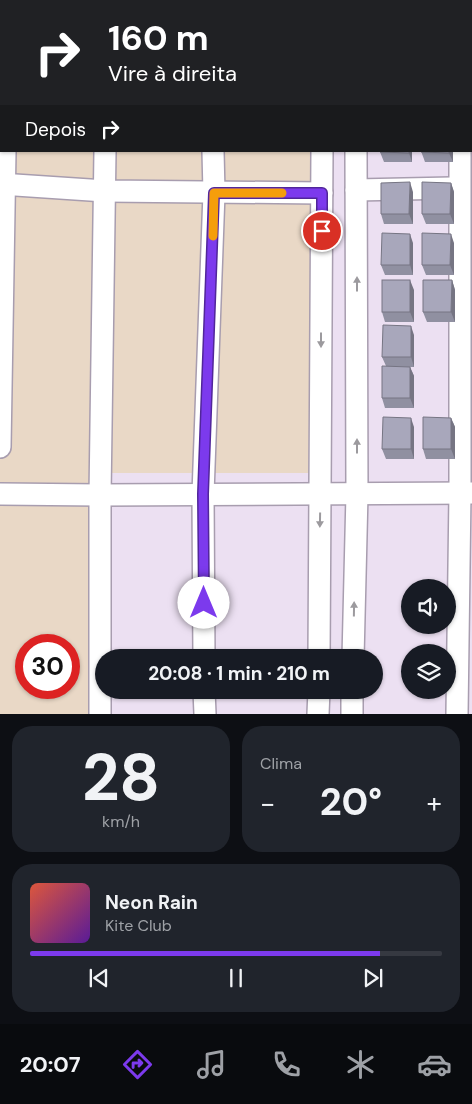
<!DOCTYPE html>
<html lang="pt">
<head>
<meta charset="utf-8">
<style>
	body { margin:0; font-family:"DM Sans",sans-serif; background:#20242c; color:#f1f3f6; height:100vh; display:flex; flex-direction:column; font-size:19px; white-space:nowrap }
	* { box-sizing:border-box; margin:0 }
	p { font-size:16px; color:#9ea1a6 }
	.icon { flex:none; width:28px; height:28px; fill:none; stroke:currentColor; stroke-width:2; stroke-linecap:round; stroke-linejoin:round }
	.map { position:relative; height:714px; overflow:hidden }
	.sheet { display:flex; flex-direction:column; gap:12px; padding:12px; background:#0d0f14; flex:1 }
	.sheet>* { flex:none }
	.hud { position:absolute; left:0px; top:0px; width:472px; height:152px; box-shadow:0 1px 4px #0004; background:#202124; color:#fff; overflow:hidden }
	.fabs { position:absolute; left:401px; top:579px; display:grid; gap:10px }
	.fabs a { display:grid; place-items:center; width:55px; height:55px; border-radius:50%; background:#171b24; box-shadow:0 1px 4px #0004; font-size:25px }
	.speed { position:absolute; left:15px; top:634px; display:flex; gap:10px; font-size:25px; font-weight:700; text-align:center }
	.speed>* { display:grid; place-content:center; width:65px; height:65px; border-radius:50%; background:#171b24; box-shadow:0 1px 4px #0004; line-height:1 }
	.speed .limit { border:8px solid #d22; background:#fff; color:#111 }
	.pin { position:absolute; display:grid; place-items:center; width:42px; height:42px; color:#fff; margin:-21px; border:2px solid #fff; border-radius:50%; box-shadow:0 1px 5px #0007 }
	.me { position:absolute; width:55px; margin:-28px; rotate:0deg; stroke-linejoin:round; filter:drop-shadow(0 0 4px #0008) }
	.turn { display:flex; align-items:center; gap:18px; height:105px; padding:0 25px; font-size:22px }
	.turn .icon { width:65px; height:65px; stroke-width:2.5 }
	.turn b { display:block; font-size:35px; line-height:42px }
	.then { display:flex; align-items:center; height:48px; padding:0 25px; background:#0003; gap:10px; font-size:19px }
	.big { font-size:38px; font-weight:700; line-height:1.1 }
	.sheet .widget { flex:1; display:flex; flex-direction:column; justify-content:center; gap:8px; min-width:0; padding:0 18px; border-radius:20px; background:#20242c }
	.sheet .dial { align-items:center; gap:0 }
	.dial b { font-size:65px; line-height:1 }
	.song { display:flex; align-items:center; gap:15px }
	.cover { width:60px; height:60px; border-radius:8px; background:linear-gradient(135deg,hsl(10 70% 55%),hsl(270 70% 35%)) }
	.played { height:5px; border-radius:2px; background:linear-gradient(90deg,#7c3aed 85%,#363941 85%) }
	.keys { display:flex; justify-content:space-around; direction:ltr }
	.heat { display:flex; justify-content:space-between; align-items:center; font-size:28px; direction:ltr }
	.sheet .tiles { flex:1; display:grid; gap:12px; grid-template-columns:1fr 1fr }
	.widget:last-child { grid-column:span 2 }
	.trip { position:absolute; left:95px; top:649px; width:288px; height:50px; border-radius:25px; background:#171b24; box-shadow:0 1px 4px #0004; font-weight:700; line-height:50px; text-align:center }
	.tabs { display:flex; height:80px; justify-content:space-around; align-items:center; background:#090b0e; color:#9ea1a6 }
	.tabs .icon { width:35px; height:35px }
	.tabs .current { color:#7c3aed }
	.tabs b { font-size:22px; color:#f1f3f6 }
	.map>svg:first-child { display:block }
	.commercial { fill:#e9d8c6; fill-rule:evenodd }
	.lines { fill:none; stroke-linecap:round; stroke-linejoin:round }
	.minor-casing { stroke:#a89daf; stroke-width:24 }
	.minor { stroke:#fff; stroke-width:21 }
	.wall { fill:#9090a1 }
	.shaded-wall { fill:#767583 }
	.building { fill:#a8a7bb; stroke:#767583 }
	.oneway { fill:#9c9a9e }
	.route-casing { stroke:#51269a; stroke-width:12 }
	.route { stroke:#7c3aed; stroke-width:9 }
	.slow { stroke:#f59e0b; stroke-width:9 }
</style>
</head>
<body>
<div class="map">
<svg width="472" height="714" viewBox="0 0 472 714">
	<rect width="100%" height="100%" fill="#ece0f2"/>
	<g class="commercial">
		<polygon points="0,0 318,0 1,1 1,16"/>
		<path d="M14,151H318L319,473H92V714H0V175ZM26,645H69V688H26Z"/>
	</g>
	<g class="lines">
		<g class="minor-casing">
			<g id="minor">
				<polyline points="210,0 210,1"/>
				<polyline points="356,0 356,1"/>
				<polyline points="4,1 4,0"/>
				<polyline points="107,1 107,0"/>
				<polyline points="323,1 323,0"/>
				<polyline points="460,1 460,0"/>
				<polyline points="0,184 105,191 322,193"/>
				<polyline points="356,190 452,188"/>
				<polyline points="0,447 5,151"/>
				<polyline points="0,494 100,495 472,493"/>
				<polyline points="204,658 203,494 214,193 213,151"/>
				<polyline points="319,658 322,151"/>
				<polyline points="353,658 357,494 356,151"/>
				<polyline points="204,690 205,714"/>
				<polyline points="100,714 100,495 105,151"/>
				<polyline points="318,714 319,690"/>
				<polyline points="352,714 352,690"/>
				<polyline points="457,714 460,493 460,151"/>
			</g>
		</g>
		<use href="#minor" class="minor"/>
	</g>
	<g class="wall">
		<polygon points="412,151 412,162 384,162 380,152"/>
		<polygon points="421,151 453,151 453,162 425,162"/>
		<polygon points="451,183 454,192 454,224 426,224 422,214"/>
		<polygon points="413,192 413,224 384,224 381,214"/>
		<polygon points="413,243 413,275 385,275 381,265"/>
		<polygon points="454,243 454,275 426,275 422,265"/>
		<polygon points="452,280 455,290 455,322 427,322 423,312"/>
		<polygon points="414,290 414,322 385,322 382,312"/>
		<polygon points="414,335 414,367 410,367 414,376 414,408 385,408 382,398 386,366 382,357"/>
		<polygon points="451,418 455,427 455,459 426,459 423,449"/>
		<polygon points="414,427 414,459 386,459 382,449"/>
	</g>
	<g class="shaded-wall">
		<polygon points="409,151 412,151 412,162 409,153"/>
		<polygon points="449,151 453,151 453,162 449,153"/>
		<polygon points="410,182 413,192 413,224 409,214"/>
		<polygon points="451,183 454,192 454,224 450,214"/>
		<polygon points="410,234 413,243 413,275 410,265"/>
		<polygon points="451,234 454,243 454,275 450,265"/>
		<polygon points="410,280 414,290 414,322 410,312"/>
		<polygon points="452,280 455,290 455,322 451,312"/>
		<polygon points="411,326 414,335 414,367 411,357"/>
		<polygon points="410,367 414,376 414,408 410,398"/>
		<polygon points="411,418 414,427 414,459 411,449"/>
		<polygon points="451,418 455,427 455,459 451,449"/>
	</g>
	<g class="building">
		<rect x="382" y="0" width="29" height="1"/>
		<rect x="423" y="0" width="29" height="1"/>
		<polygon points="380,151 409,151 409,153 380,152"/>
		<polygon points="421,151 449,151 449,153 421,152"/>
		<polygon points="410,182 409,214 381,214 381,183"/>
		<polygon points="422,182 451,183 450,214 422,214"/>
		<polygon points="382,233 410,234 410,265 381,265"/>
		<polygon points="422,233 451,234 450,265 422,265"/>
		<rect x="382" y="280" width="28" height="32"/>
		<polygon points="423,280 452,280 451,312 423,312"/>
		<polygon points="383,325 411,326 411,357 382,357"/>
		<polygon points="382,366 410,367 410,398 382,398"/>
		<polygon points="383,417 411,418 411,449 382,449"/>
		<polygon points="423,417 451,418 451,449 423,449"/>
	</g>
	<defs><path id="oneway-solid" d="M-6-.8H1V-3.2L6.5 0L1 3.2V.8H-6Z" transform="scale(1.25)"/></defs>
	<g class="oneway">
		<use href="#oneway-solid" transform="translate(357 284) rotate(-90)"/>
		<use href="#oneway-solid" transform="translate(321 340) rotate(90)"/>
		<use href="#oneway-solid" transform="translate(357 446) rotate(-90)"/>
		<use href="#oneway-solid" transform="translate(320 520) rotate(91)"/>
		<use href="#oneway-solid" transform="translate(354 609) rotate(-89)"/>
	</g>
	<g class="lines">
		<g class="route-casing">
			<polyline id="route" points="204,603 203,494 214,193 322,193 322,231"/>
		</g>
		<use href="#route" class="route"/>
		<polyline class="slow" points="213,236 214,193 282,193"/>
	</g>
</svg>
<div class="fabs">
<a><svg class="icon" aria-label="sound" viewBox="0 0 24 24"><path d="M4 9h4l5-4v14l-5-4H4zM17 9q2 3 0 6"/></svg></a>
<a><svg class="icon" aria-label="layers" viewBox="0 0 24 24"><path d="M12 4l9 5-9 5-9-5zM3 14l9 5 9-5"/></svg></a>
</div>
<div class="speed"><div class="limit">30</div></div>
<div class="pin" style="left:322px;top:231px;background:#d93025"><svg class="icon" aria-label="arrive" viewBox="0 0 24 24"><path d="M6 21V4h12l-3 4 3 4H6"/></svg></div>
<svg class="me" style="left:204px;top:603px" viewBox="-20 -20 40 40"><circle r="19" fill="#fff"/><path d="M0-13L10 11 0 6-10 11z" fill="#7c3aed"/></svg>
<div class="trip">20:08 · 1 min · 210 m</div>
<div class="hud">
<div class="turn"><svg class="icon" aria-label="right" viewBox="0 0 24 24"><path d="M7 20v-9h11M14 6l5 5-5 5"/></svg><div><b>160 m</b>Vire à direita</div></div>
<div class="then">Depois<svg class="icon" aria-label="right" viewBox="0 0 24 24"><path d="M7 20v-9h11M14 6l5 5-5 5"/></svg></div>
</div>
</div>
<section class="sheet">
<div class="tiles">
<div class="widget dial"><b>28</b><p>km/h</p></div>
<div class="widget"><p>Clima</p>
<div class="heat"><a>−</a><b class="big">20°</b><a>+</a></div>
</div>
<div class="widget">
<div class="song"><i class="cover"></i><div><b>Neon Rain</b><p>Kite Club</p></div></div>
<div class="played"></div>
<div class="keys"><svg class="icon" aria-label="previous" viewBox="0 0 24 24"><path d="M18 5L8 12l10 7zM5 5v14"/></svg><svg class="icon" aria-label="pause" viewBox="0 0 24 24"><path d="M8 5v14M16 5v14"/></svg><svg class="icon" aria-label="next" viewBox="0 0 24 24"><path d="M6 5l10 7-10 7zM19 5v14"/></svg></div>
</div>
</div>
</section>
<nav class="tabs">
<b>20:07</b>
<svg class="icon current" aria-label="directions" viewBox="0 0 24 24"><path d="M12 3l9 9-9 9-9-9zM9 14v-3h6M13 9l2 2-2 2"/></svg>
<svg class="icon" aria-label="music" viewBox="0 0 24 24"><path d="M9 18V5l10-2v13"/><circle cx="6" cy="18" r="3"/><circle cx="16" cy="16" r="3"/></svg>
<svg class="icon" aria-label="phone" viewBox="0 0 24 24"><path d="M5 4h4l2 5-3 2q2 4 5 5l2-3 5 2v4C11 20 4 13 5 4z"/></svg>
<svg class="icon" aria-label="climate" viewBox="0 0 24 24"><path d="M12 3v18M4 7l16 10M4 17L20 7"/></svg>
<svg class="icon" aria-label="car" viewBox="0 0 24 24"><path d="M5 17H2v-5l4-1 3-4h7l3 4 3 1v5h-3M9 17h6M6 11h13"/><circle cx="7" cy="17" r="2"/><circle cx="17" cy="17" r="2"/></svg>
</nav>
</body>
</html>
